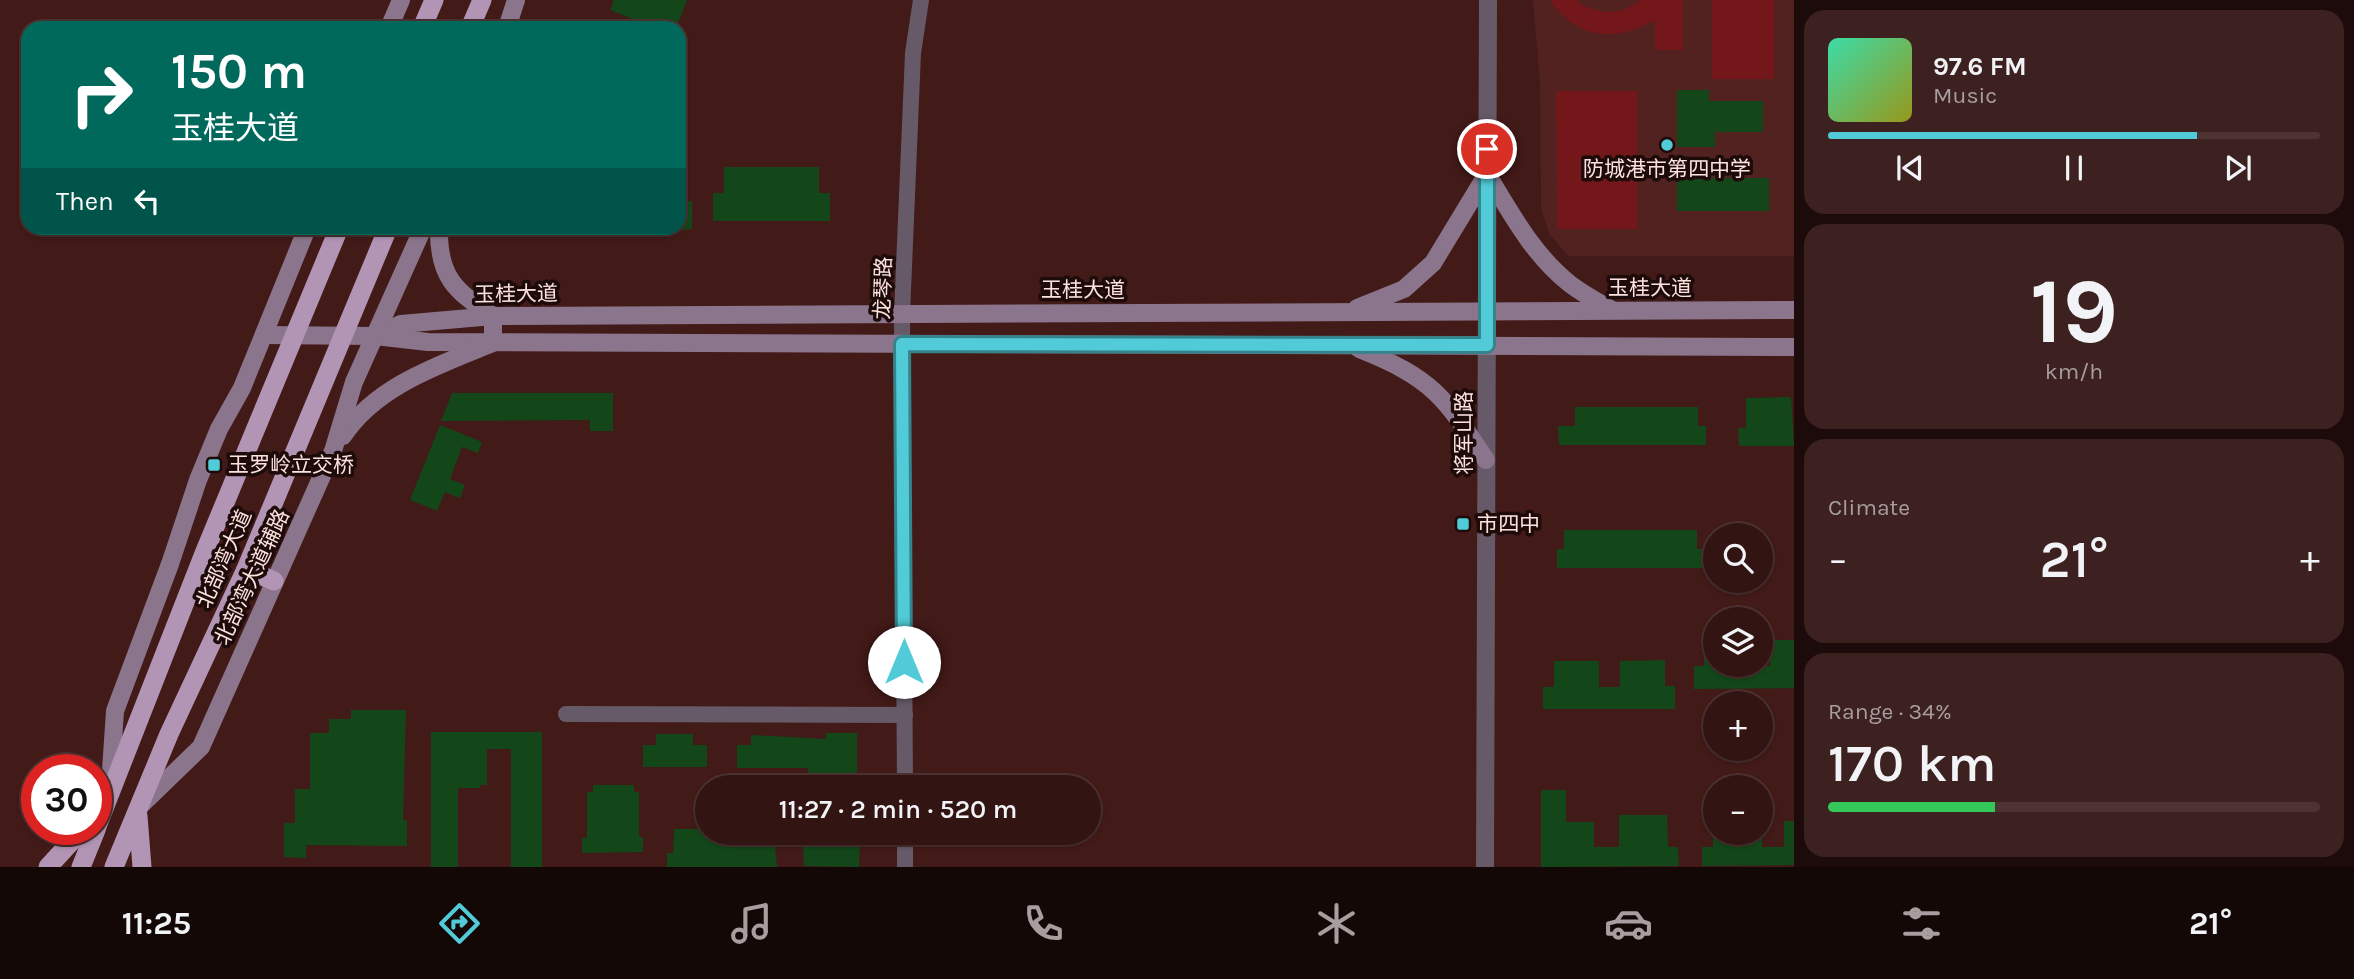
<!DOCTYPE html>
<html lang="en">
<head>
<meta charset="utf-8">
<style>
	body { margin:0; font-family:Karla,"Noto Sans SC",sans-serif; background:#3d2120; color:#f1f3f6; height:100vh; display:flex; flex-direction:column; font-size:26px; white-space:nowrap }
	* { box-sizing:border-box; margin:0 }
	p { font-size:23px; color:#a89e9f }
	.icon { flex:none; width:38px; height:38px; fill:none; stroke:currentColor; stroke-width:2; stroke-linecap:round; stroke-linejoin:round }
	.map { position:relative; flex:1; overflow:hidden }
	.panel { display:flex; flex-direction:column; gap:10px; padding:10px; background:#1c0b0a; width:560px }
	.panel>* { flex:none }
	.banner { position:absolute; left:21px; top:21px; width:665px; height:214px; border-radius:21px; box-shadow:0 2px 5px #0004,0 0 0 2px #4d3332; background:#00695c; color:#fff; overflow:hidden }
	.buttons { position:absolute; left:1703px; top:523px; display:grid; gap:14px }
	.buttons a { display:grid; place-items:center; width:70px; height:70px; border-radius:50%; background:#321412; box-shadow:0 2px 5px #0004,0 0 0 2px #4d3332; font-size:35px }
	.speed { position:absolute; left:21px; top:754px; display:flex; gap:14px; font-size:35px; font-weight:700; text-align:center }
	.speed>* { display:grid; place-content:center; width:91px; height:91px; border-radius:50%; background:#321412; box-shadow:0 2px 5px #0004,0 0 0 2px #4d3332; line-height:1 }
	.speed .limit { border:10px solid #d22; background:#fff; color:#111 }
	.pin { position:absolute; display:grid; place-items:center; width:60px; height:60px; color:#fff; margin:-30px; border:4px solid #fff; border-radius:50%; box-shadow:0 2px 7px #0007 }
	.me { position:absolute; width:77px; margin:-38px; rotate:0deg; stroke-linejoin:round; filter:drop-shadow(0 0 5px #0008) }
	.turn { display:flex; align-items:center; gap:24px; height:147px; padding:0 35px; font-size:32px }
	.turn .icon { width:91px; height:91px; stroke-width:2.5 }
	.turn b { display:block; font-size:49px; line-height:60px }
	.then { display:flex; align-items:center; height:66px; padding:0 35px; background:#0003; gap:14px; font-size:26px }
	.big { font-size:52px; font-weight:600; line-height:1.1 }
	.panel .card { flex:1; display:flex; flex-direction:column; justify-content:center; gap:10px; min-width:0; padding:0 24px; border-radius:21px; background:#3d2120 }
	.panel .dial { align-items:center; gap:0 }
	.dial b { font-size:91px; line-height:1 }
	.song { display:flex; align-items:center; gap:21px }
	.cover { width:84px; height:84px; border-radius:10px; background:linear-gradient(135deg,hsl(160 70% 55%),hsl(60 70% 35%)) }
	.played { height:7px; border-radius:4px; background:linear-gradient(90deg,#52cbd8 75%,#4d3332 75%) }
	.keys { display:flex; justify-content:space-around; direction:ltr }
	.heat { display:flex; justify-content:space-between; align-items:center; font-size:38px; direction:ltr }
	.charge { height:10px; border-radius:5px; background:linear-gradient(90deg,#34c759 34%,#4d3332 0) }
	.trip { position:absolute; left:695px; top:775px; width:406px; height:70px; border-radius:35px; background:#321412; box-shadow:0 2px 5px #0004,0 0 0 2px #4d3332; font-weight:600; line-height:70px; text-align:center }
	.menu { display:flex; height:112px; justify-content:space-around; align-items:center; background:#140807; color:#a89e9f }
	.menu .icon { width:49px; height:49px }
	.menu .selected { color:#52cbd8 }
	.menu b { font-size:32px; color:#f1f3f6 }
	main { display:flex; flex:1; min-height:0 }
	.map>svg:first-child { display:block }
	.built { fill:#522220 }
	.green { fill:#73171a }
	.building { fill:#134719 }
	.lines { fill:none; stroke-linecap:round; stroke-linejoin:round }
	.minor { stroke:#675a68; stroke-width:16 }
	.tertiary { stroke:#675a68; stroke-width:18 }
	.secondary { stroke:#8b758c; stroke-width:18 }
	.trunk { stroke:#b294b4; stroke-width:19 }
	.route-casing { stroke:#35848c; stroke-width:18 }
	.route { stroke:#52cbd8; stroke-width:12 }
	.poi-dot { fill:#52cbd8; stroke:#1d0b0a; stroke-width:2.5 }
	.labels { text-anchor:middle; stroke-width:7; stroke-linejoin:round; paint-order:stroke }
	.poi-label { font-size:21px; fill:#fde1de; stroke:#1d0b0a; text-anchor:start }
	.street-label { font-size:21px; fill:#fde1de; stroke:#1d0b0a }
</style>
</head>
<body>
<main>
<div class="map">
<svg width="1794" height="867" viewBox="0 0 1794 867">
	<rect width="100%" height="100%" fill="#421a18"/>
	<polygon class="built" points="1533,0 1794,0 1794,256 1568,256 1549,233 1541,208 1540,82"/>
	<g class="green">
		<path d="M1550,0H1576L1586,7L1605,12L1624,10L1641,0H1683V50H1655V20C1618,43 1575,39 1550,0Z"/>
		<rect x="1712" y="0" width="62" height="79"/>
		<polygon points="1556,91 1637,91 1637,229 1557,229"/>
	</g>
	<g class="building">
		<polygon points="614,0 687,0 676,28 654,28 610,10"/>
		<polygon points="1677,90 1709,90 1709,101 1763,101 1763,132 1715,132 1715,147 1677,147"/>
		<polygon points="724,167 819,167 819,193 830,193 830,221 713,221 713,193 724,193"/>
		<rect x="1677" y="178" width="92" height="33"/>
		<polygon points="679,201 692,201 692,229 679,230"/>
		<polygon points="452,393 613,393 613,431 590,431 590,420 441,421"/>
		<polygon points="1791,397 1794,446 1739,446 1738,428 1746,428 1746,398"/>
		<polygon points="1575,407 1698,407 1698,426 1706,426 1706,445 1559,445 1558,426 1575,426"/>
		<polygon points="440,425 482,442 478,453 462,447 450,479 465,485 460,498 445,492 437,511 410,500"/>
		<polygon points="1564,530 1697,530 1697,549 1705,549 1705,568 1557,568 1557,549 1564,549"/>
		<polygon points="1704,640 1715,640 1715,665 1770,666 1770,640 1794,640 1794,688 1694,689 1694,666 1704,666"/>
		<polygon points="1665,660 1665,686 1675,686 1675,709 1543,709 1543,687 1554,687 1554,661 1599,661 1599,687 1620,687 1620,661"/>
		<polygon points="351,710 406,710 403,820 407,821 407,846 306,845 306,858 284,857 284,823 295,823 295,789 310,789 310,733 329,733 329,719 351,719"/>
		<polygon points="431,732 542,732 542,867 511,867 511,749 487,749 487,785 480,785 480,788 458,788 458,867 431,867"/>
		<polygon points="826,733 857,733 857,788 808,785 808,768 737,768 737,745 751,745 751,735 826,739"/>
		<polygon points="656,734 693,734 693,745 707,745 707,767 643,767 643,745 656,745"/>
		<polygon points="593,785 634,785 634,792 639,792 639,837 643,837 643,852 582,853 582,838 587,838 587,792 593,792"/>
		<polygon points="1541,790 1566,790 1566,822 1594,822 1594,847 1619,847 1619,815 1667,815 1668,847 1678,847 1679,866 1541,867"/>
		<polygon points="1784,821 1794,821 1794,865 1702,866 1702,847 1713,847 1713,833 1762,833 1762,847 1784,847"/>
		<polygon points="674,829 707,829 707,833 774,833 777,867 667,867 667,853 673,853"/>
		<polygon points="816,833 860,833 859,867 804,866 803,846 816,846"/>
	</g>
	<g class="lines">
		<g class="minor">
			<polyline points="566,714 905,715"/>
			<polyline points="905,788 902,314 913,53 921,0"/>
			<polyline points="905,833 905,867"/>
		</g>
		<polyline class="tertiary" points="1485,867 1488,0"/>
		<g class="secondary">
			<polyline points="389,28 401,0"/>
			<polyline points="507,28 516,0"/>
			<path d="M439,228C438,277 455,291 493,316"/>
			<path d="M1357,308L1404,289L1433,263L1487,174C1511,213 1533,255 1570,284C1583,294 1598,302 1612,310"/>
			<polyline points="264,335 375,336 428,342 1794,347"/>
			<polyline points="375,336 401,324 493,316 1794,310"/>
			<path d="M1359,349C1432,378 1444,396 1486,460"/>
			<path d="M343,436C376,386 439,365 493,343V316"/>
			<polyline points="110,785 115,711 170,564 198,480 219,429 242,388 307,228"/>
			<polyline points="140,806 201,747 333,451 354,382 423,228"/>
		</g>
		<g class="trunk">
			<polyline points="422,28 434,0"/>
			<polyline points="470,28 482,0"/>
			<polyline points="246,569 274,581"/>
			<polyline points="138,816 142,867"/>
			<polyline points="96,829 205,551 339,228"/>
			<polyline points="48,867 82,830"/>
			<polyline points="81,867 96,830"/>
			<polyline points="114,867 169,734 246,569 388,228"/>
		</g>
	</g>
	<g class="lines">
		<g class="route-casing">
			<polyline id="route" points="904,662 902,344 1487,345 1487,149"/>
		</g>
		<use href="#route" class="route"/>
	</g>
	<g class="poi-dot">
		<circle cx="1667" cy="145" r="7"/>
		<rect x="207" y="458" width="14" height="14" rx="3.5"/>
		<rect x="1456" y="517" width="14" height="14" rx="3.5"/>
	</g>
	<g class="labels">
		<g class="poi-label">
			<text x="1667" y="176" text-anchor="middle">防城港市第四中学</text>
			<text x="228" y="472">玉罗岭立交桥</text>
			<text x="1477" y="531">市四中</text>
		</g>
		<g class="street-label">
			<text transform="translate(883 288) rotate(-88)" y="7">龙琴路</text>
			<text x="1650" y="295">玉桂大道</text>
			<text x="1083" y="297">玉桂大道</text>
			<text transform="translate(516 294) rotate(-1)" y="7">玉桂大道</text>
			<text transform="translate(1464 433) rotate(-90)" y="7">将军山路</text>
			<text transform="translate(224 559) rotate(-66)" y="7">北部湾大道</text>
			<text transform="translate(252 577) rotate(-65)" y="7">北部湾大道辅路</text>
		</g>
	</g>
</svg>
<div class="buttons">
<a><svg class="icon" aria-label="search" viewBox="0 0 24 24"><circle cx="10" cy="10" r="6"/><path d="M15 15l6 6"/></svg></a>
<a><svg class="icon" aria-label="layers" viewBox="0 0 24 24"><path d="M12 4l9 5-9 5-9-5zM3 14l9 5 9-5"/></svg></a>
<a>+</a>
<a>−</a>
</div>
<div class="speed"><div class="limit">30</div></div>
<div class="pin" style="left:1487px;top:149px;background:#d93025"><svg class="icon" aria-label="arrive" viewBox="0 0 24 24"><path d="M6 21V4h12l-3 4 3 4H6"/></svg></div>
<svg class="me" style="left:904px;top:662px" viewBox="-20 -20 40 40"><circle r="19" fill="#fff"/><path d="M0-13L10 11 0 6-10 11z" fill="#52cbd8"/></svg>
<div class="trip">11:27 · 2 min · 520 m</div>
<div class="banner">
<div class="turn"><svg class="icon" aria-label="right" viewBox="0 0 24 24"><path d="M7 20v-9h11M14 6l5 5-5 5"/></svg><div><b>150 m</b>玉桂大道</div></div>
<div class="then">Then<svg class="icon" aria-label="left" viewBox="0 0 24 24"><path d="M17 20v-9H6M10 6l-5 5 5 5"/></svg></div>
</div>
</div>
<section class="panel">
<div class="card">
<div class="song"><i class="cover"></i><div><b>97.6 FM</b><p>Music</p></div></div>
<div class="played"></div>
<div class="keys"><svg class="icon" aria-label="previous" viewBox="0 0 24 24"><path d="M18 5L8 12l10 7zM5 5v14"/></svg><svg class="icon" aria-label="pause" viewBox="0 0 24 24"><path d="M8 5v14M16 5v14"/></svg><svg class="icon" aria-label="next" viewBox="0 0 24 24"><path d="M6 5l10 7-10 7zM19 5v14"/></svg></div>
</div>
<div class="card dial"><b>19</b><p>km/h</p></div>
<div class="card"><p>Climate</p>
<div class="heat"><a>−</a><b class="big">21°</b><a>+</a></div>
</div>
<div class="card"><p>Range · 34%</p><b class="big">170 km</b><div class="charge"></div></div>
</section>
</main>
<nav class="menu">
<b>11:25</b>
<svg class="icon selected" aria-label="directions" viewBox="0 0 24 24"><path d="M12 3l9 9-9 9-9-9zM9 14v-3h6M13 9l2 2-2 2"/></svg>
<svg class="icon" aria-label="music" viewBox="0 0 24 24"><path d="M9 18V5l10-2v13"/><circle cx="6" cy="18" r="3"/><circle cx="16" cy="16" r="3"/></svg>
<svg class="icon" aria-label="phone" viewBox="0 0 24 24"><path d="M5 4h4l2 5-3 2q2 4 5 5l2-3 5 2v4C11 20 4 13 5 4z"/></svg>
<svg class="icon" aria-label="climate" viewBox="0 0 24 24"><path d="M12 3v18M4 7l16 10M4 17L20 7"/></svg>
<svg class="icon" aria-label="car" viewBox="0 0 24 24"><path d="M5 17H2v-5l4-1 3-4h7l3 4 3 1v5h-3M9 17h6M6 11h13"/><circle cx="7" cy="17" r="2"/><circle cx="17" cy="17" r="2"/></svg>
<svg class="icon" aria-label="filters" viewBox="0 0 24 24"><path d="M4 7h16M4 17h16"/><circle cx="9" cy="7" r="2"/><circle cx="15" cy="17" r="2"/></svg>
<b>21°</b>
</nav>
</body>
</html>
